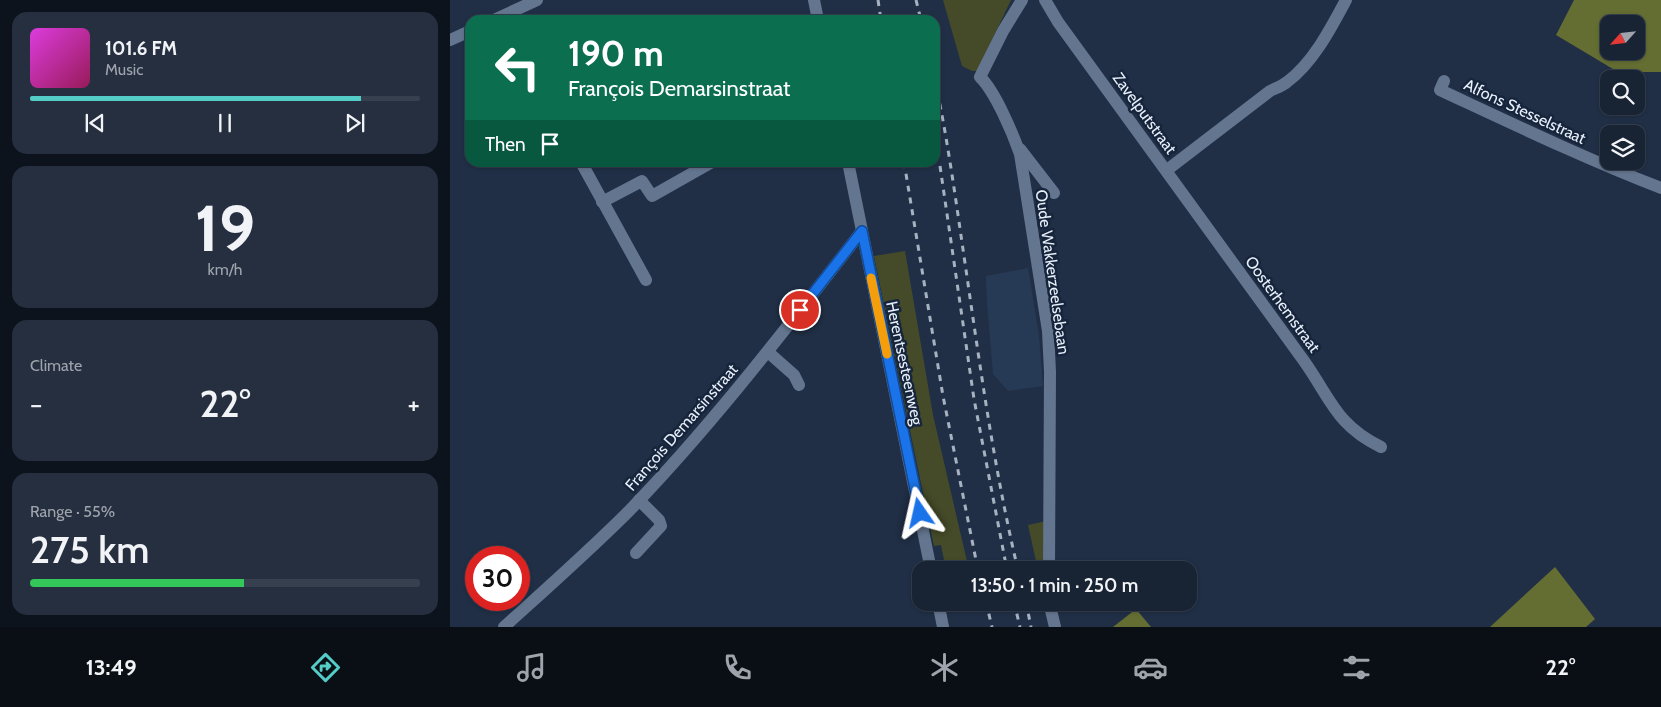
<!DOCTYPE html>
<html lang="en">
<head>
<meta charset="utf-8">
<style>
	body { margin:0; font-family:Cabin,sans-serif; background:#252f40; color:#f1f3f6; height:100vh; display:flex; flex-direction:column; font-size:19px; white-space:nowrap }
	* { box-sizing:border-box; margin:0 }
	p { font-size:16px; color:#9fa4ac }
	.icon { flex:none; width:28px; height:28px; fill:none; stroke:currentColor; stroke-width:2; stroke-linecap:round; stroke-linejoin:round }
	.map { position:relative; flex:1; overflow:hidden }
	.panel { display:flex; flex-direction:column; gap:12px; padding:12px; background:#0d131d; width:450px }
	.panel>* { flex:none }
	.banner { position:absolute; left:15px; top:15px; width:475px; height:152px; border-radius:15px; box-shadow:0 1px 4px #0004,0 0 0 1px #36404f; background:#0b6e4f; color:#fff; overflow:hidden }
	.needle { width:32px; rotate:243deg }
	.fabs { position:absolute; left:1150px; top:15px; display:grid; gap:10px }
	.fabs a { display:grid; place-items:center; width:45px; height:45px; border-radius:10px; background:#182334; box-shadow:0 1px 4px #0004,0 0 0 1px #36404f; font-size:25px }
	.speed { position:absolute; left:15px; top:546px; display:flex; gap:10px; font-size:25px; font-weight:700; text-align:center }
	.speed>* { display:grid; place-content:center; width:65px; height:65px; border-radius:50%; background:#182334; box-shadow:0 1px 4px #0004,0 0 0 1px #36404f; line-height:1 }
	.speed .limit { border:8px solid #d22; background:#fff; color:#111 }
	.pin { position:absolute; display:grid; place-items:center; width:42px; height:42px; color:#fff; margin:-21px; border:2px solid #fff; border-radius:50%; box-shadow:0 1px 5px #0007 }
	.me { position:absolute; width:55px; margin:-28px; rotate:349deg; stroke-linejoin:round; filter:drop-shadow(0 0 4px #0008) }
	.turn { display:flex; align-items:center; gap:18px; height:105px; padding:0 20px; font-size:22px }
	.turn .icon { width:65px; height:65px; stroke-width:2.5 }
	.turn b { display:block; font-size:35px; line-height:42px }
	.then { display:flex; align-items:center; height:48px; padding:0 20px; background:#0003; gap:10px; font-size:19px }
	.big { font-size:38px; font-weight:600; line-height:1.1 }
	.panel .tile { flex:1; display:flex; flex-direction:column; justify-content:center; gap:8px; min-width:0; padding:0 18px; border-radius:15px; background:#252f40 }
	.panel .dial { align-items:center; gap:0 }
	.dial b { font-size:65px; line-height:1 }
	.song { display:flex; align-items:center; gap:15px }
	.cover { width:60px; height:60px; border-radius:8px; background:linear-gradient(135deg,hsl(300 70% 55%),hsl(330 70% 35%)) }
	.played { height:5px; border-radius:2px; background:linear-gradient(90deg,#54cdc7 85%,#36404f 85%) }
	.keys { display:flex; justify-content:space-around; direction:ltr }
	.heat { display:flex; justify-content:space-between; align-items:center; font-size:28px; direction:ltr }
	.charge { height:8px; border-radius:4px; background:linear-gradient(90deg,#34c759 55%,#36404f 0) }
	.trip { position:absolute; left:462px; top:561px; width:285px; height:50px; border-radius:15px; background:#182334; box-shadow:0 1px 4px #0004,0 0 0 1px #36404f; font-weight:600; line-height:50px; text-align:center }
	.menu { display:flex; height:80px; justify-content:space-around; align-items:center; background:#0a0e15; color:#9fa4ac }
	.menu .icon { width:35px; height:35px }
	.menu .current { color:#54cdc7 }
	.menu b { font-size:22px; color:#f1f3f6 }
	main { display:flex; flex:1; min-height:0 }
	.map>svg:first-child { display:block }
	.built { fill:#273a55 }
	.green { fill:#454b28 }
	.forest { fill:#646e32; fill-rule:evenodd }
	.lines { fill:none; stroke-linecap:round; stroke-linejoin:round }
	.minor { stroke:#64758f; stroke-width:12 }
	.rail { stroke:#a7b2c1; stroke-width:3; stroke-dasharray:6 6; stroke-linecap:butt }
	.route-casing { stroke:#114b97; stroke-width:12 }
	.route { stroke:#1a73e8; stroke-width:9 }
	.slow { stroke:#f59e0b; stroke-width:9 }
	.labels { text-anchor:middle; stroke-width:5; stroke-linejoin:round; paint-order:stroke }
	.street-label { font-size:16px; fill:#e8f0fc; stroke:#16253b }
</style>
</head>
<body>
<main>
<section class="panel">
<div class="tile">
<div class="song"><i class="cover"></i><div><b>101.6 FM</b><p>Music</p></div></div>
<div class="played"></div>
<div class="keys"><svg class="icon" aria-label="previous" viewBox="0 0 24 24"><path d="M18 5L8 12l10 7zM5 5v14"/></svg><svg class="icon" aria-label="pause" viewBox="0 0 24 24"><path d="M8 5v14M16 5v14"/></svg><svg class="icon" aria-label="next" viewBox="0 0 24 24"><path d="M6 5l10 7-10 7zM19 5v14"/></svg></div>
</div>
<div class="tile dial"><b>19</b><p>km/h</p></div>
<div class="tile"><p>Climate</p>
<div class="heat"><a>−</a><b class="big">22°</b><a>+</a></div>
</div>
<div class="tile"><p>Range · 55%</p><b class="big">275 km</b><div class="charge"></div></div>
</section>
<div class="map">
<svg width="1211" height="627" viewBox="0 0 1211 627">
	<rect width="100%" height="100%" fill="#202f46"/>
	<polygon class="built" points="578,268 589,336 593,386 558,391 543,374 537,302 536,276"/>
	<g class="green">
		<polygon points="493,0 561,0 527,71 522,71 512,66"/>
		<polygon points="455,251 483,415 519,570 496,570 491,545 484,546 424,256"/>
		<polygon points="596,521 596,570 588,570 578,525"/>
	</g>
	<g class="forest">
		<path d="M1124,0H1211V72H1168L1106,35ZM1159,24H1186V51H1159Z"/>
		<polygon points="1105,567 1145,619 1136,627 1040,627"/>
		<polygon points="686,609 701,627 663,627"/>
	</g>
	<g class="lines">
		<g class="minor">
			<polyline points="364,0 368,20"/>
			<path d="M572,0L553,31L530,77C545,91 563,134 570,154L598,331L600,372L599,570"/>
			<path d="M595,0L608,22L854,361C881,399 886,425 931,447"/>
			<polyline points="44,20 87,0"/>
			<polyline points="0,40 20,31"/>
			<path d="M994,81L990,90C1063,124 1136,159 1211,188"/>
			<polyline points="570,149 604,193"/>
			<polyline points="131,162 196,280"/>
			<polyline points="398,162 481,570"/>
			<path d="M717,170L820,91C826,88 832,86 837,82C863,63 881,28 896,0"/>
			<polyline points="152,202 192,181 202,196 262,162"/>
			<polyline points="318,352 344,375 349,385"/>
			<polyline points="186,553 211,526 209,520 189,500"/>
			<polyline points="488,602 493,627"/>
			<polyline points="599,602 605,627"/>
			<path d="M54,627C96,589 139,551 179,511C264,423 337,327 412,231"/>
		</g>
		<g class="rail">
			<polyline points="428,0 431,20"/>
			<polyline points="466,0 471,20"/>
			<path d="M485,80C498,141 506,202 515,263C530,366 544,469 568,570"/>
			<polyline points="454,162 493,396 528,570"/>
			<polyline points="490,166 524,399 557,570"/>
			<polyline points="536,602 542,627"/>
			<polyline points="564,602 570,627"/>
			<polyline points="576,602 581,627"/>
		</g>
	</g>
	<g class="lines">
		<g class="route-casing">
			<polyline id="route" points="350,310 412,231 470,513"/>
		</g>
		<use href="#route" class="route"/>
		<polyline class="slow" points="421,278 437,354"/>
	</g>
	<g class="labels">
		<g class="street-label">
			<text transform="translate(1075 111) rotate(25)" y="6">Alfons Stesselstraat</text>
			<text transform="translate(695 113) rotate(54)" y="6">Zavelputstraat</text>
			<text transform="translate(603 272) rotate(82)" y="6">Oude Wakkerzeelsebaan</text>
			<text transform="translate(833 304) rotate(54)" y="6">Oosterhemstraat</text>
			<text transform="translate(455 363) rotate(78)" y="6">Herentsesteenweg</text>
			<text transform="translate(231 427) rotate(-49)" y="6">François Demarsinstraat</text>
		</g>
	</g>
</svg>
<div class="fabs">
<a><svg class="needle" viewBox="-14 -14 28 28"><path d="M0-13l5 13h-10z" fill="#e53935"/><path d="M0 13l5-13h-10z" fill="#9fa4ac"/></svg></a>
<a><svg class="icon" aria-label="search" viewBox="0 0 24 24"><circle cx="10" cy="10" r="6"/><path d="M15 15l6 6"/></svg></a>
<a><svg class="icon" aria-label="layers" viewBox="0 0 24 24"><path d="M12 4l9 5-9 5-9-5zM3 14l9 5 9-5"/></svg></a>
</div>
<div class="speed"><div class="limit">30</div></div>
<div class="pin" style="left:350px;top:310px;background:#d93025"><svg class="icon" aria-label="arrive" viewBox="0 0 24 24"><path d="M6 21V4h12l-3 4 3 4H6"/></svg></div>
<svg class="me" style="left:470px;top:513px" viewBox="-20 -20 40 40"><path d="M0-17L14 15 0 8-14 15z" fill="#1a73e8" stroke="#fff" stroke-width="4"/></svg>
<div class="trip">13:50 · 1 min · 250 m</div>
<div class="banner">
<div class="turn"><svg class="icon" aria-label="left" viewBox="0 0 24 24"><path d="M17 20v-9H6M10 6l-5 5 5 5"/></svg><div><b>190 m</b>François Demarsinstraat</div></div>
<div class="then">Then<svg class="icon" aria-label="arrive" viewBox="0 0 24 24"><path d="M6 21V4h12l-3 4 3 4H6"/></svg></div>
</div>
</div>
</main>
<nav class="menu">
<b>13:49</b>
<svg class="icon current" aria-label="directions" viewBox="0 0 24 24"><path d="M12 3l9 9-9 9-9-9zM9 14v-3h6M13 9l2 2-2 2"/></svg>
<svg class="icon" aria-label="music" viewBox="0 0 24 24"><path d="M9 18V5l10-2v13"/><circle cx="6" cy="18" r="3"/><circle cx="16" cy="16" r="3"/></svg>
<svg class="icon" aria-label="phone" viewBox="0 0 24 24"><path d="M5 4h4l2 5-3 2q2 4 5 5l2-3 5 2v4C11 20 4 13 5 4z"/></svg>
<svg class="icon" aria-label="climate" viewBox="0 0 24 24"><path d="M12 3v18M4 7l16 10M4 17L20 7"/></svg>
<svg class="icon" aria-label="car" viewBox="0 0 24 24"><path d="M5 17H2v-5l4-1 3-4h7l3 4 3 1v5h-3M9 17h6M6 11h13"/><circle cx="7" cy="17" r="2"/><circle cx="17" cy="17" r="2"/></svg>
<svg class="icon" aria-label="filters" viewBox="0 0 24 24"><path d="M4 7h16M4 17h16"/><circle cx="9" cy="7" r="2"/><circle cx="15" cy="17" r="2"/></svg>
<b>22°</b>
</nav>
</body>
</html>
